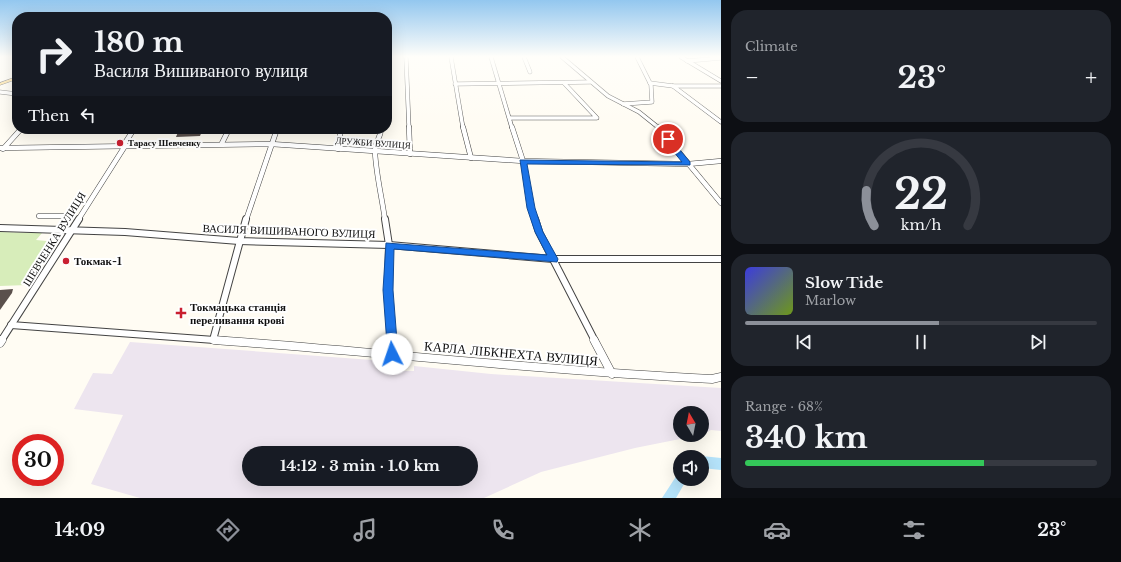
<!DOCTYPE html>
<html lang="en">
<head>
<meta charset="utf-8">
<style>
	body { margin:0; font-family:"Libre Baskerville",serif; background:#20242c; color:#f1f3f6; height:100vh; display:flex; flex-direction:column; font-size:15px; white-space:nowrap }
	* { box-sizing:border-box; margin:0 }
	p { font-size:13px; color:#9ea1a6 }
	.icon { flex:none; width:22px; height:22px; fill:none; stroke:currentColor; stroke-width:2; stroke-linecap:round; stroke-linejoin:round }
	.map { position:relative; flex:1; overflow:hidden }
	.side { display:flex; flex-direction:column; gap:10px; padding:10px; background:#0d0f14; width:400px }
	.side>* { flex:none }
	.guide { position:absolute; left:12px; top:12px; width:380px; height:122px; border-radius:16px; box-shadow:0 4px 16px #0002; background:#171b24; color:#f1f3f6; overflow:hidden }
	.needle { width:26px; rotate:350deg }
	.tools { position:absolute; left:673px; top:406px; display:grid; gap:8px }
	.tools a { display:grid; place-items:center; width:36px; height:36px; border-radius:50%; background:#171b24; box-shadow:0 4px 16px #0002; font-size:20px }
	.speed { position:absolute; left:12px; top:434px; display:flex; gap:8px; font-size:20px; font-weight:700; text-align:center }
	.speed>* { display:grid; place-content:center; width:52px; height:52px; border-radius:50%; background:#171b24; box-shadow:0 4px 16px #0002; line-height:1 }
	.speed .limit { border:6px solid #d22; background:#fff; color:#111 }
	.pin { position:absolute; display:grid; place-items:center; width:34px; height:34px; color:#fff; margin:-17px; border:2px solid #fff; border-radius:50%; box-shadow:0 1px 4px #0007 }
	.me { position:absolute; width:44px; margin:-22px; rotate:356deg; stroke-linejoin:round; filter:drop-shadow(0 0 3px #0008) }
	.turn { display:flex; align-items:center; gap:14px; height:84px; padding:0 16px; font-size:18px }
	.turn .icon { width:52px; height:52px; stroke-width:2.5 }
	.turn b { display:block; font-size:28px; line-height:34px }
	.then { display:flex; align-items:center; height:38px; padding:0 16px; background:#0003; gap:8px; font-size:15px }
	.big { font-size:30px; font-weight:700; line-height:1.1 }
	.side .widget { flex:1; display:flex; flex-direction:column; justify-content:center; gap:6px; min-width:0; padding:0 14px; border-radius:16px; background:#20242c }
	.side .dial { align-items:center; gap:0 }
	.dial svg { height:104px; overflow:visible; fill:none; stroke:#363941; stroke-width:7; stroke-linecap:round; text-anchor:middle }
	.dial text { fill:#f1f3f6; stroke:none }
	.song { display:flex; align-items:center; gap:12px }
	.cover { width:48px; height:48px; border-radius:6px; background:linear-gradient(135deg,hsl(240 70% 55%),hsl(80 70% 35%)) }
	.played { height:4px; border-radius:2px; background:linear-gradient(90deg,#8c9099 55%,#363941 55%) }
	.keys { display:flex; justify-content:space-around; direction:ltr }
	.heat { display:flex; justify-content:space-between; align-items:center; font-size:22px; direction:ltr }
	.charge { height:6px; border-radius:3px; background:linear-gradient(90deg,#34c759 68%,#363941 0) }
	.trip { position:absolute; left:242px; top:446px; width:236px; height:40px; border-radius:20px; background:#171b24; box-shadow:0 4px 16px #0002; font-weight:700; line-height:40px; text-align:center }
	.tabs { display:flex; height:64px; justify-content:space-around; align-items:center; background:#090b0e; color:#9ea1a6 }
	.tabs .icon { width:28px; height:28px }
	.tabs .current { color:#8c9099 }
	.tabs b { font-size:18px; color:#f1f3f6 }
	main { display:flex; flex:1; min-height:0 }
	.map>svg:first-child { display:block }
	.industrial { fill:#ede5ef; fill-rule:evenodd }
	.green { fill:#d7edba }
	.lines { fill:none; stroke-linecap:round; stroke-linejoin:round }
	.river { fill:#b5e3fa; fill-rule:evenodd }
	.building { fill:#5a504c }
	.minor-far3-casing { stroke:#434343; stroke-width:4.5 }
	.minor-far2-casing { stroke:#434343; stroke-width:5.5 }
	.minor-far1-casing { stroke:#434343; stroke-width:8 }
	.minor-casing { stroke:#434343; stroke-width:9 }
	.major-casing { stroke:#212121; stroke-width:1 }
	.minor-far3 { stroke:#fff; stroke-width:3.5 }
	.minor-far2 { stroke:#fff; stroke-width:4.5 }
	.minor-far1 { stroke:#fff; stroke-width:6 }
	.minor { stroke:#fff; stroke-width:8 }
	.major { fill:#ffd163; fill-rule:evenodd }
	.route { fill:#1a73e8; stroke:#114b97 }
	.poi-dot { fill:#c91f30; stroke:#fff; stroke-width:1.5 }
	.labels { text-anchor:middle; stroke-width:4; stroke-linejoin:round; paint-order:stroke }
	.far-poi-label { font-size:9px; font-weight:bold; fill:#101010; stroke:#fff; text-anchor:start }
	.far-street-label { font-size:9px; fill:#101010; stroke:#fff }
	.street-label { font-size:11px; fill:#101010; stroke:#fff }
	.poi-label { font-size:11px; font-weight:bold; fill:#101010; stroke:#fff; text-anchor:start }
	.near-street-label { font-size:13px; fill:#101010; stroke:#fff }
</style>
</head>
<body>
<main>
<div class="map">
<svg width="721" height="498" viewBox="0 0 721 498">
	<rect width="100%" height="100%" fill="#fffcf3"/>
	<path class="industrial" d="M130,342L399,362L402,371H414V366L491,374L721,388V431L711,430L702,435V413H680V435H700L635,448L541,472L484,498H140L91,484L123,415L74,409L93,373L112,374ZM249,453H471V479H249Z"/>
	<polygon class="green" points="0,232 42,233 36,240 57,242 27,285 0,286"/>
	<g class="lines">
		<g class="river">
			<polygon points="702,456 721,458 721,470 702,468 702,457 700,457"/>
			<polygon points="680,473 680,479 687,479 676,498 662,498 677,475"/>
		</g>
	</g>
	<g class="building">
		<polygon points="202,131 200,136 176,137 178,132"/>
		<polygon points="13,289 12,293 0,310 0,290"/>
	</g>
	<g class="lines">
		<g class="minor-far3-casing">
			<g id="minor-far3">
				<polyline points="406,57 409,128"/>
				<polyline points="451,57 463,128"/>
				<polyline points="491,57 512,128"/>
				<polyline points="524,57 530,72"/>
				<polyline points="562,57 608,96 639,112 659,128"/>
				<polyline points="681,57 721,81"/>
				<polyline points="687,61 721,58"/>
				<polyline points="650,83 673,86 721,86"/>
				<polyline points="455,84 590,82"/>
				<polyline points="673,86 721,122"/>
				<polyline points="0,92 17,94"/>
				<polyline points="623,104 652,102 651,85 637,57"/>
				<polyline points="510,118 597,118 564,83"/>
			</g>
		</g>
		<g class="minor-far2-casing">
			<g id="minor-far2">
				<polyline points="409,127 410,154"/>
				<polyline points="463,127 471,158"/>
				<polyline points="512,127 523,161 531,208 535,220"/>
				<polyline points="658,127 721,203"/>
				<path d="M381,129C381,137 375,141 375,152C376,174 382,198 385,220"/>
				<polyline points="222,143 229,129"/>
				<polyline points="123,146 134,129"/>
				<polyline points="0,148 271,144 523,161 688,164 721,161"/>
				<polyline points="3,149 21,129"/>
				<polyline points="338,149 341,129"/>
				<polyline points="39,216 65,216"/>
				<polyline points="78,220 125,146"/>
				<polyline points="246,220 277,129"/>
			</g>
		</g>
		<g class="minor-far1-casing">
			<g id="minor-far1">
				<polyline points="385,219 389,245 388,290 391,341"/>
				<polyline points="535,219 539,232 595,341"/>
				<polyline points="0,228 125,232 239,241 389,245 553,259 721,259"/>
				<polyline points="11,325 228,341"/>
				<polyline points="213,340 246,219"/>
				<polyline points="1,341 79,219"/>
			</g>
		</g>
		<g class="minor-casing">
			<g id="minor">
				<path d="M214,340C380,352 546,371 712,379L721,377"/>
				<polyline points="391,340 392,355"/>
				<polyline points="594,340 612,374"/>
				<polyline points="0,343 2,340"/>
			</g>
		</g>
		<g class="major-casing">
			<polygon id="major" points="16,77 17,77 17,79 0,85 0,83"/>
		</g>
		<use href="#minor-far3" class="minor-far3"/>
		<use href="#minor-far2" class="minor-far2"/>
		<use href="#minor-far1" class="minor-far1"/>
		<use href="#minor" class="minor"/>
		<use href="#major" class="major"/>
	</g>
	<linearGradient id="sky" x2="0" y2="1"><stop stop-color="#93c7ef"/><stop offset="0.45" stop-color="#fffefa"/><stop offset="1" stop-color="#fffefa" stop-opacity="0"/></linearGradient>
	<rect width="721" height="126" fill="url(#sky)"/>
	<polygon class="route" points="665,138 670,138 690,162 690,165 527,164 535,208 543,232 558,259 557,262 394,249 393,290 398,354 396,358 392,360 388,358 383,290 386,243 547,255 535,232 527,208 520,160 682,162 665,141"/>
	<g class="poi-dot">
		<circle cx="120" cy="143" r="4"/>
		<circle cx="66" cy="261" r="4"/>
		<path d="M179 307h4v4h4v4h-4v4h-4v-4h-4v-4h4z"/>
	</g>
	<g class="labels">
		<g class="far-poi-label">
			<text x="128" y="146">Тарасу Шевченку</text>
		</g>
		<g class="far-street-label">
			<text transform="translate(373 143) rotate(4)" y="3">ДРУЖБИ ВУЛИЦЯ</text>
		</g>
		<g class="street-label">
			<text transform="translate(289 231) rotate(2)" y="4">ВАСИЛЯ ВИШИВАНОГО ВУЛИЦЯ</text>
			<text transform="translate(54 239) rotate(-58)" y="4">ШЕВЧЕНКА ВУЛИЦЯ</text>
		</g>
		<g class="poi-label">
			<text x="74" y="265">Токмак-1</text>
			<text x="190" y="311">Токмацька станція<tspan x="190" dy="13">переливання крові</tspan></text>
		</g>
		<g class="near-street-label">
			<text transform="translate(511 353) rotate(5)" y="5">КАРЛА ЛІБКНЕХТА ВУЛИЦЯ</text>
		</g>
	</g>
</svg>
<div class="tools">
<a><svg class="needle" viewBox="-14 -14 28 28"><path d="M0-13l5 13h-10z" fill="#e53935"/><path d="M0 13l5-13h-10z" fill="#9ea1a6"/></svg></a>
<a><svg class="icon" aria-label="sound" viewBox="0 0 24 24"><path d="M4 9h4l5-4v14l-5-4H4zM17 9q2 3 0 6"/></svg></a>
</div>
<div class="speed"><div class="limit">30</div></div>
<div class="pin" style="left:668px;top:139px;background:#d93025"><svg class="icon" aria-label="arrive" viewBox="0 0 24 24"><path d="M6 21V4h12l-3 4 3 4H6"/></svg></div>
<svg class="me" style="left:392px;top:354px" viewBox="-20 -20 40 40"><circle r="19" fill="#fff"/><path d="M0-13L10 11 0 6-10 11z" fill="#1a73e8"/></svg>
<div class="trip">14:12 · 3 min · 1.0 km</div>
<div class="guide">
<div class="turn"><svg class="icon" aria-label="right" viewBox="0 0 24 24"><path d="M7 20v-9h11M14 6l5 5-5 5"/></svg><div><b>180 m</b>Василя Вишиваного вулиця</div></div>
<div class="then">Then<svg class="icon" aria-label="left" viewBox="0 0 24 24"><path d="M17 20v-9H6M10 6l-5 5 5 5"/></svg></div>
</div>
</div>
<section class="side">
<div class="widget"><p>Climate</p>
<div class="heat"><a>−</a><b class="big">23°</b><a>+</a></div>
</div>
<div class="widget dial"><svg viewBox="0 0 100 80">
<path d="M14 69A42 42 0 1 1 86 69"/>
<path d="M14 69A42 42 0 0 1 8 42" stroke="#8c9099"/>
<text x="50" y="56" font-size="32" font-weight="700">22</text>
<text x="50" y="72" font-size="11">km/h</text>
</svg></div>
<div class="widget">
<div class="song"><i class="cover"></i><div><b>Slow Tide</b><p>Marlow</p></div></div>
<div class="played"></div>
<div class="keys"><svg class="icon" aria-label="previous" viewBox="0 0 24 24"><path d="M18 5L8 12l10 7zM5 5v14"/></svg><svg class="icon" aria-label="pause" viewBox="0 0 24 24"><path d="M8 5v14M16 5v14"/></svg><svg class="icon" aria-label="next" viewBox="0 0 24 24"><path d="M6 5l10 7-10 7zM19 5v14"/></svg></div>
</div>
<div class="widget"><p>Range · 68%</p><b class="big">340 km</b><div class="charge"></div></div>
</section>
</main>
<nav class="tabs">
<b>14:09</b>
<svg class="icon current" aria-label="directions" viewBox="0 0 24 24"><path d="M12 3l9 9-9 9-9-9zM9 14v-3h6M13 9l2 2-2 2"/></svg>
<svg class="icon" aria-label="music" viewBox="0 0 24 24"><path d="M9 18V5l10-2v13"/><circle cx="6" cy="18" r="3"/><circle cx="16" cy="16" r="3"/></svg>
<svg class="icon" aria-label="phone" viewBox="0 0 24 24"><path d="M5 4h4l2 5-3 2q2 4 5 5l2-3 5 2v4C11 20 4 13 5 4z"/></svg>
<svg class="icon" aria-label="climate" viewBox="0 0 24 24"><path d="M12 3v18M4 7l16 10M4 17L20 7"/></svg>
<svg class="icon" aria-label="car" viewBox="0 0 24 24"><path d="M5 17H2v-5l4-1 3-4h7l3 4 3 1v5h-3M9 17h6M6 11h13"/><circle cx="7" cy="17" r="2"/><circle cx="17" cy="17" r="2"/></svg>
<svg class="icon" aria-label="filters" viewBox="0 0 24 24"><path d="M4 7h16M4 17h16"/><circle cx="9" cy="7" r="2"/><circle cx="15" cy="17" r="2"/></svg>
<b>23°</b>
</nav>
</body>
</html>
